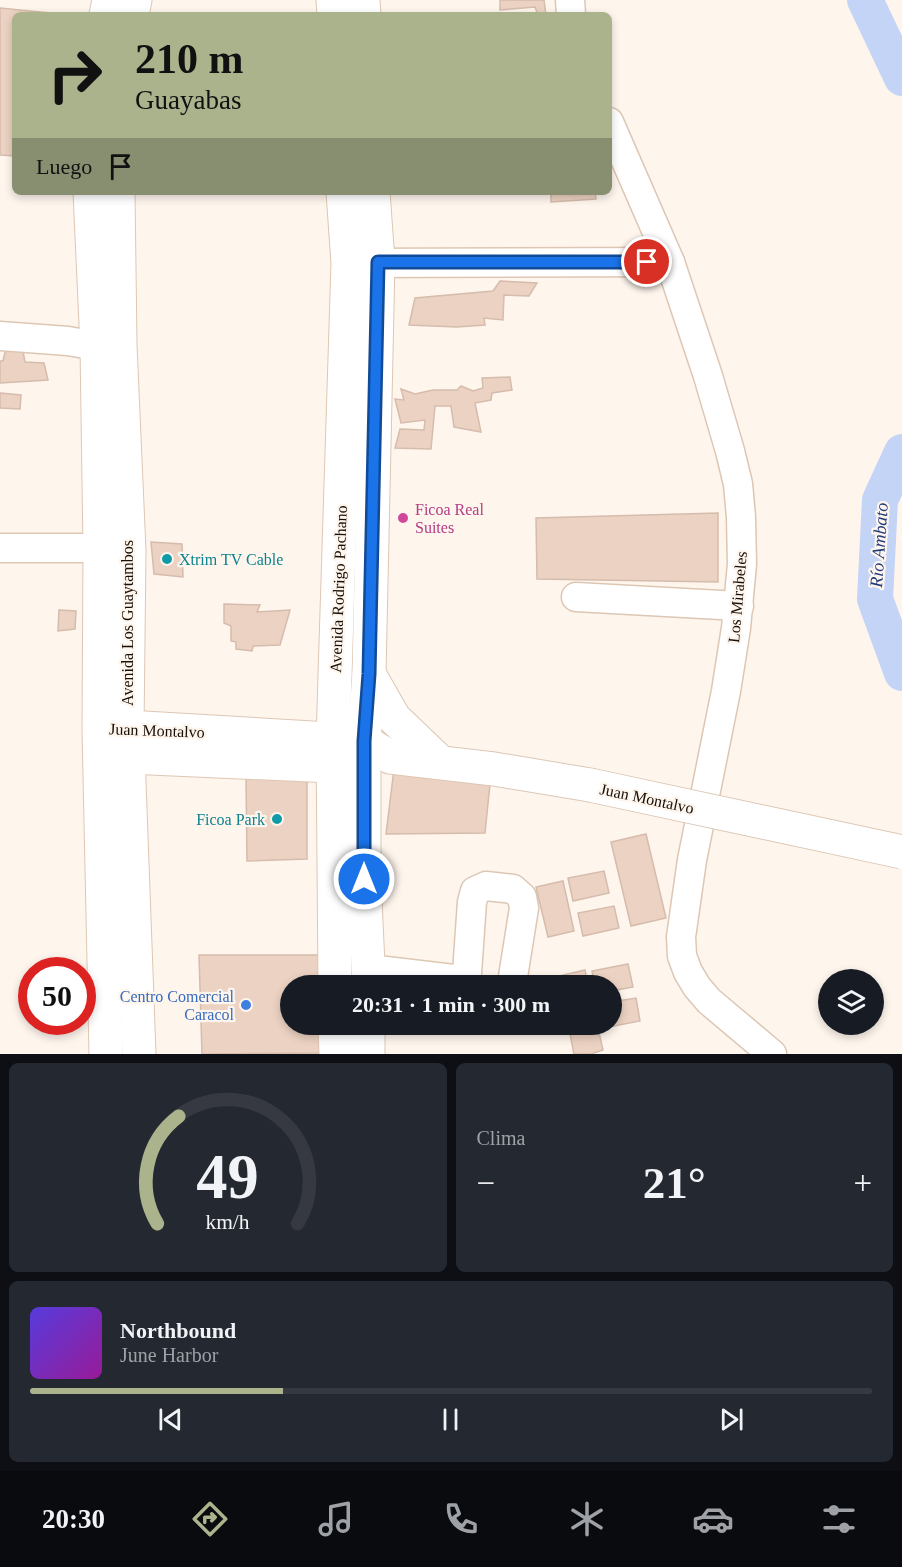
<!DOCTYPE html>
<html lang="es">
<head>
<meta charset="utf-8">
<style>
	body { margin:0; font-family:"Times New Roman",serif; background:#242831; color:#f1f3f6; height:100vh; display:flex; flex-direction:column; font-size:22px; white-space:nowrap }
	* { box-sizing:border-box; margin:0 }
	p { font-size:20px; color:#9ea1a6 }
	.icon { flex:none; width:33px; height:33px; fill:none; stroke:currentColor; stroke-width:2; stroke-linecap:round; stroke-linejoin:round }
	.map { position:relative; height:1054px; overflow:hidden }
	.panel { display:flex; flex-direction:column; gap:9px; padding:9px; background:#0d0f14; flex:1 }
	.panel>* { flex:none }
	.guide { position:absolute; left:12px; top:12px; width:600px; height:183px; border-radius:9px; box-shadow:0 3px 9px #0003; background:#abb38c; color:#111; overflow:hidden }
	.controls { position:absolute; left:818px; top:969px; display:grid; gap:12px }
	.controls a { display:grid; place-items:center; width:66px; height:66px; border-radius:50%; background:#171b24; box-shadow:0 3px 9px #0003; font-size:30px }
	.speed { position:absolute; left:18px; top:957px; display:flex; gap:12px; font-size:30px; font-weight:700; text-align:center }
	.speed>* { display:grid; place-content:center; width:78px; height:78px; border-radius:50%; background:#171b24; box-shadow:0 3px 9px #0003; line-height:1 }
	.speed .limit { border:9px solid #d22; background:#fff; color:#111 }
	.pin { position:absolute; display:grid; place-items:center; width:51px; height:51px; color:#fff; margin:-26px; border:3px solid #fff; border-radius:50%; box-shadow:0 2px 6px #0007 }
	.me { position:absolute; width:66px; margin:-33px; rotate:0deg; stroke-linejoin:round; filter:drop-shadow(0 0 4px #0008) }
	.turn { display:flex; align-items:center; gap:21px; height:126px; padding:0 24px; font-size:27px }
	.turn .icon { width:78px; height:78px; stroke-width:2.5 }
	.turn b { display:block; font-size:42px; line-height:51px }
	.then { display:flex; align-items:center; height:57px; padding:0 24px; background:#0003; gap:12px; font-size:22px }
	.big { font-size:45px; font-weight:800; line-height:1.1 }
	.panel .card { flex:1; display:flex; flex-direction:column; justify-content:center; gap:9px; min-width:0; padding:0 21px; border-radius:9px; background:#242831 }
	.panel .dial { align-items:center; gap:0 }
	.dial svg { height:156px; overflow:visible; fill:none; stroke:#363941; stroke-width:7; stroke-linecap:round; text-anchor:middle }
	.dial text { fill:#f1f3f6; stroke:none }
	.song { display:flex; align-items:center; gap:18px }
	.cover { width:72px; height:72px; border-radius:9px; background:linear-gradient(135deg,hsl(250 70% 55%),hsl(300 70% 35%)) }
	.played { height:6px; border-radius:3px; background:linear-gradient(90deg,#abb38c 30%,#363941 30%) }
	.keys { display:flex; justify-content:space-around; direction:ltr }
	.heat { display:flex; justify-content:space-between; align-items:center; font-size:33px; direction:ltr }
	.panel .tiles { flex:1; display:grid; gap:9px; grid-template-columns:1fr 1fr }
	.card:last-child { grid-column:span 2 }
	.trip { position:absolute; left:280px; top:975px; width:342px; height:60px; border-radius:30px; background:#171b24; box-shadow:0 3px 9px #0003; font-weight:800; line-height:60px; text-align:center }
	.dock { display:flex; height:96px; justify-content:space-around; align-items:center; background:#090b0e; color:#9ea1a6 }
	.dock .icon { width:42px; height:42px }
	.dock .current { color:#abb38c }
	.dock b { font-size:27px; color:#f1f3f6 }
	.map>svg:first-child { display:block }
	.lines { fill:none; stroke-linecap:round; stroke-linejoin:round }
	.river { stroke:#c4d4f6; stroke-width:36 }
	.building { fill:#ecd2c2; stroke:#d5bcac; stroke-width:1.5 }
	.minor-casing { stroke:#ddc7b4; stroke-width:31 }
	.major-casing { stroke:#ddc7b4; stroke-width:35 }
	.minor { stroke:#fff; stroke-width:28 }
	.major { stroke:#fff; stroke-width:33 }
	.major-bridge-casing { stroke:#ddc7b4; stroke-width:35; stroke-linecap:butt }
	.major-bridge { stroke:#fff; stroke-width:33 }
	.route-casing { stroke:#114b97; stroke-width:15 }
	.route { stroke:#1a73e8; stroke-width:10 }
	.hotel-dot { fill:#d1479c; stroke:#fef5ed; stroke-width:2 }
	.culture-dot { fill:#0f9aa8; stroke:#fef5ed; stroke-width:2 }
	.shop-dot { fill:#3f7fe0; stroke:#fef5ed; stroke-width:2 }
	.labels { text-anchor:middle; stroke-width:4.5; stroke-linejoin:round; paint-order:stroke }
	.hotel-label { font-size:16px; fill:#b23c85; stroke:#fef5ed; text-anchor:start }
	.culture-label { font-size:16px; fill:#0d838f; stroke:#fef5ed; text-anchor:start }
	.street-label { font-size:16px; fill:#171009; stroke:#fef5ed }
	.shop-label { font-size:16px; fill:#366cbe; stroke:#fef5ed; text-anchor:end }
	.water-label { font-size:18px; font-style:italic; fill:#213b7c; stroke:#fef5ed }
</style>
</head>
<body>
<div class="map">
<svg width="902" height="1054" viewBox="0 0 902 1054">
	<rect width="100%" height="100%" fill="#fef5ed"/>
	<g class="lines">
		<g class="river">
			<polyline points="865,0 902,78"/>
			<polyline points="902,452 880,500 875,599 902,673"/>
		</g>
	</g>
	<g class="building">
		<polygon points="500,0 544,0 546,15 538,15 535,7 500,10"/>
		<polygon points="0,8 71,15 15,15 15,156 0,155"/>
		<polygon points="551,192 595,192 596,199 551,202"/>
		<polygon points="500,281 537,283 529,296 504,295 503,320 484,318 485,325 457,327 409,325 415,298 493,291"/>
		<polygon points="22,346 25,362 44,363 48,380 0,383 0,361 3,361 6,348"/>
		<polygon points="510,377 512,390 492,393 491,400 475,403 481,432 454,427 451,406 435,406 431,449 395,448 400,429 424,430 425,420 401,423 395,399 404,400 401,389 415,394 433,390 457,390 461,386 473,391 483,388 482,378"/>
		<polygon points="0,393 21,395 20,409 0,408"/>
		<polygon points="718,513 718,582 537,579 536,518"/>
		<polygon points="151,542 182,544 183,577 154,574"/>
		<polygon points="224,604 260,605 257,612 290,610 280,645 253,646 252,651 236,649 236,642 231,641 231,626 224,623"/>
		<polygon points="59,610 76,611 75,629 58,631"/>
		<polygon points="394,769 490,784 485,833 386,834"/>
		<polygon points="307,778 307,859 247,861 246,779"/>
		<polygon points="646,834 666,918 631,926 611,842"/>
		<polygon points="604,871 609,893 573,901 568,878"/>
		<polygon points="563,881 574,931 548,937 536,887"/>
		<polygon points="614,906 619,928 583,936 578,913"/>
		<polygon points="199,955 331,955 330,986 291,986 291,1024 328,1024 326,1053 202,1054"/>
		<polygon points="628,964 633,987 612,991 612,986 595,986 592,971"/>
		<polygon points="585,970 588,986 561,986 559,976"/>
		<polygon points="636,998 640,1021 604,1028 603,1024 612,1024 612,1002"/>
		<polygon points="568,1024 597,1024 603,1050 591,1054 574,1054"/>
	</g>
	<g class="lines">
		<g class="minor-casing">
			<g id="minor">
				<polyline points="570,0 571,15"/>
				<polyline points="609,122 670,262 708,376 730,451 738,484 741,517 742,564 736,628 726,691 692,860 681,937 682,956 688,972 697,987 709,1001 772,1054"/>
				<polyline points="356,263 670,262"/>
				<polyline points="0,336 68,341 97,346"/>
				<polyline points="0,548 100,548 121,550"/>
				<polyline points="576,597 739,606"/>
				<polyline points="369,969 462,980 467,973 472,902 475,891 486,886 513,889 522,897 524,908 512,983"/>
			</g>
		</g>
		<g class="major-casing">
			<g id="major">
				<polyline points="333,0 334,15"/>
				<polyline points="363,0 364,15"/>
				<polyline points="106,15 109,0"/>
				<polyline points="132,15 135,0"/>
				<polyline points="90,192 97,346 100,548 99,729 106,1054"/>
				<polyline points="118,192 120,345 129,551 127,727 139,1054"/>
				<polyline points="369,674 394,718 440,762"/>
				<polyline points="104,728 127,727 364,741 390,757 494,769 590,785"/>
				<polyline points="107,759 128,757 355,767"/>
				<polyline points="335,986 333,739 348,263 343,192"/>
				<polyline points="369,986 364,879 364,741 369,674 378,262 373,192"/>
				<polyline points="335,1024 336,1054"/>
				<polyline points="368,1054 368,1024"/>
			</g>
		</g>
		<use href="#minor" class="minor"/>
		<use href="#major" class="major"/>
		<g class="major-bridge-casing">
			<polyline id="major-bridge" points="590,785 902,852"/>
		</g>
		<use href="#major-bridge" class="major-bridge"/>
	</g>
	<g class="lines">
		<g class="route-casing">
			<polyline id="route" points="364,879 364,741 369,674 378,262 647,262"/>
		</g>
		<use href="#route" class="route"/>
	</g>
	<circle class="hotel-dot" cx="403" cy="518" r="6"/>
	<g class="culture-dot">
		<circle cx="167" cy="559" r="6"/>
		<circle cx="277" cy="819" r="6"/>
	</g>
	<circle class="shop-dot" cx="246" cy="1005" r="6"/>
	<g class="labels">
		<g class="hotel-label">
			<text x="415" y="515">Ficoa Real<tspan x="415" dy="18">Suites</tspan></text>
		</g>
		<g class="culture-label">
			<text x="179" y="565">Xtrim TV Cable</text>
			<text x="265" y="825" text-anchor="end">Ficoa Park</text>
		</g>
		<g class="street-label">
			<text transform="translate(338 589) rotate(-88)" y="6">Avenida Rodrigo Pachano</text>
			<text transform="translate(737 597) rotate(-85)" y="6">Los Mirabeles</text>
			<text transform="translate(127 623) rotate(-90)" y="6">Avenida Los Guaytambos</text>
			<text transform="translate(157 730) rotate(2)" y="6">Juan Montalvo</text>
			<text transform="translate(647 798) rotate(12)" y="6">Juan Montalvo</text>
		</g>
		<g class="shop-label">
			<text x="234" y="1002">Centro Comercial<tspan x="234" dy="18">Caracol</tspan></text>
		</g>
		<g class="water-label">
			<text transform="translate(879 545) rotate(-86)" y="6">Río Ambato</text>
		</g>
	</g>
</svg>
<div class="controls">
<a><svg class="icon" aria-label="layers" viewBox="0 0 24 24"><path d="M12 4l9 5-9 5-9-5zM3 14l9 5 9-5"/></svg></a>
</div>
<div class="speed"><div class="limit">50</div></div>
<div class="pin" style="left:647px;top:262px;background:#d93025"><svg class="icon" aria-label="arrive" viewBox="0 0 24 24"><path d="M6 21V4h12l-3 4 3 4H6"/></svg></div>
<svg class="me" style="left:364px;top:879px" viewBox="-20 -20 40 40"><circle r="17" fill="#1a73e8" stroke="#fff" stroke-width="3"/><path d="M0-11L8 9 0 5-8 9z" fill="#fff"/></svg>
<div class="trip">20:31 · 1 min · 300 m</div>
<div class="guide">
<div class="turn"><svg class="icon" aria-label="right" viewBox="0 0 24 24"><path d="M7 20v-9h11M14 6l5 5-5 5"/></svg><div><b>210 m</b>Guayabas</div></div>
<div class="then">Luego<svg class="icon" aria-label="arrive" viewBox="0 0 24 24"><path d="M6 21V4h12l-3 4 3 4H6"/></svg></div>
</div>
</div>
<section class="panel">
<div class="tiles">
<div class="card dial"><svg viewBox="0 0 100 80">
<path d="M14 69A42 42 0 1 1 86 69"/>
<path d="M14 69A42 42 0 0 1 25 14" stroke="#abb38c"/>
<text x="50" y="56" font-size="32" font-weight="700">49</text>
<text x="50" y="72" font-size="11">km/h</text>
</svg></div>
<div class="card"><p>Clima</p>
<div class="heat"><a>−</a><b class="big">21°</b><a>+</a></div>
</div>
<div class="card">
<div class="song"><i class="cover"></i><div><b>Northbound</b><p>June Harbor</p></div></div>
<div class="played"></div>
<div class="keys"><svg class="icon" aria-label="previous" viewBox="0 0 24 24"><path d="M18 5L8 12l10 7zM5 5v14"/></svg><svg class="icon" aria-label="pause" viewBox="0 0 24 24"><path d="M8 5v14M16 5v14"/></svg><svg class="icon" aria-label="next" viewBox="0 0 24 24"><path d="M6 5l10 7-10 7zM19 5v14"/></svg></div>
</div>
</div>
</section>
<nav class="dock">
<b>20:30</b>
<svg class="icon current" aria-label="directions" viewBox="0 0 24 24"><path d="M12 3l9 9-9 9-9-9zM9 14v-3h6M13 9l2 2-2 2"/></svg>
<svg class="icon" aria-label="music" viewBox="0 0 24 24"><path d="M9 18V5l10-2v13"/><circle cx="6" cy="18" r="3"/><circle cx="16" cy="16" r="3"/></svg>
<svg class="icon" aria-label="phone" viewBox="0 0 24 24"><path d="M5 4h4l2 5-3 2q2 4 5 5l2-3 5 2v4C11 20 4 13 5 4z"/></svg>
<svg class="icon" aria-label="climate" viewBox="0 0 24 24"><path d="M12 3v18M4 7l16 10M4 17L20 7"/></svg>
<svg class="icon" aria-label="car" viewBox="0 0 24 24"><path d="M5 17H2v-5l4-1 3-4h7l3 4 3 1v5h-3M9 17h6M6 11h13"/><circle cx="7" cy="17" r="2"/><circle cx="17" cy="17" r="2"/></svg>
<svg class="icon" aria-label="filters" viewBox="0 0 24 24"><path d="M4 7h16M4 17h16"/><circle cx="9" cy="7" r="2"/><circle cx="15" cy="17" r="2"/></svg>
</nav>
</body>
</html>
